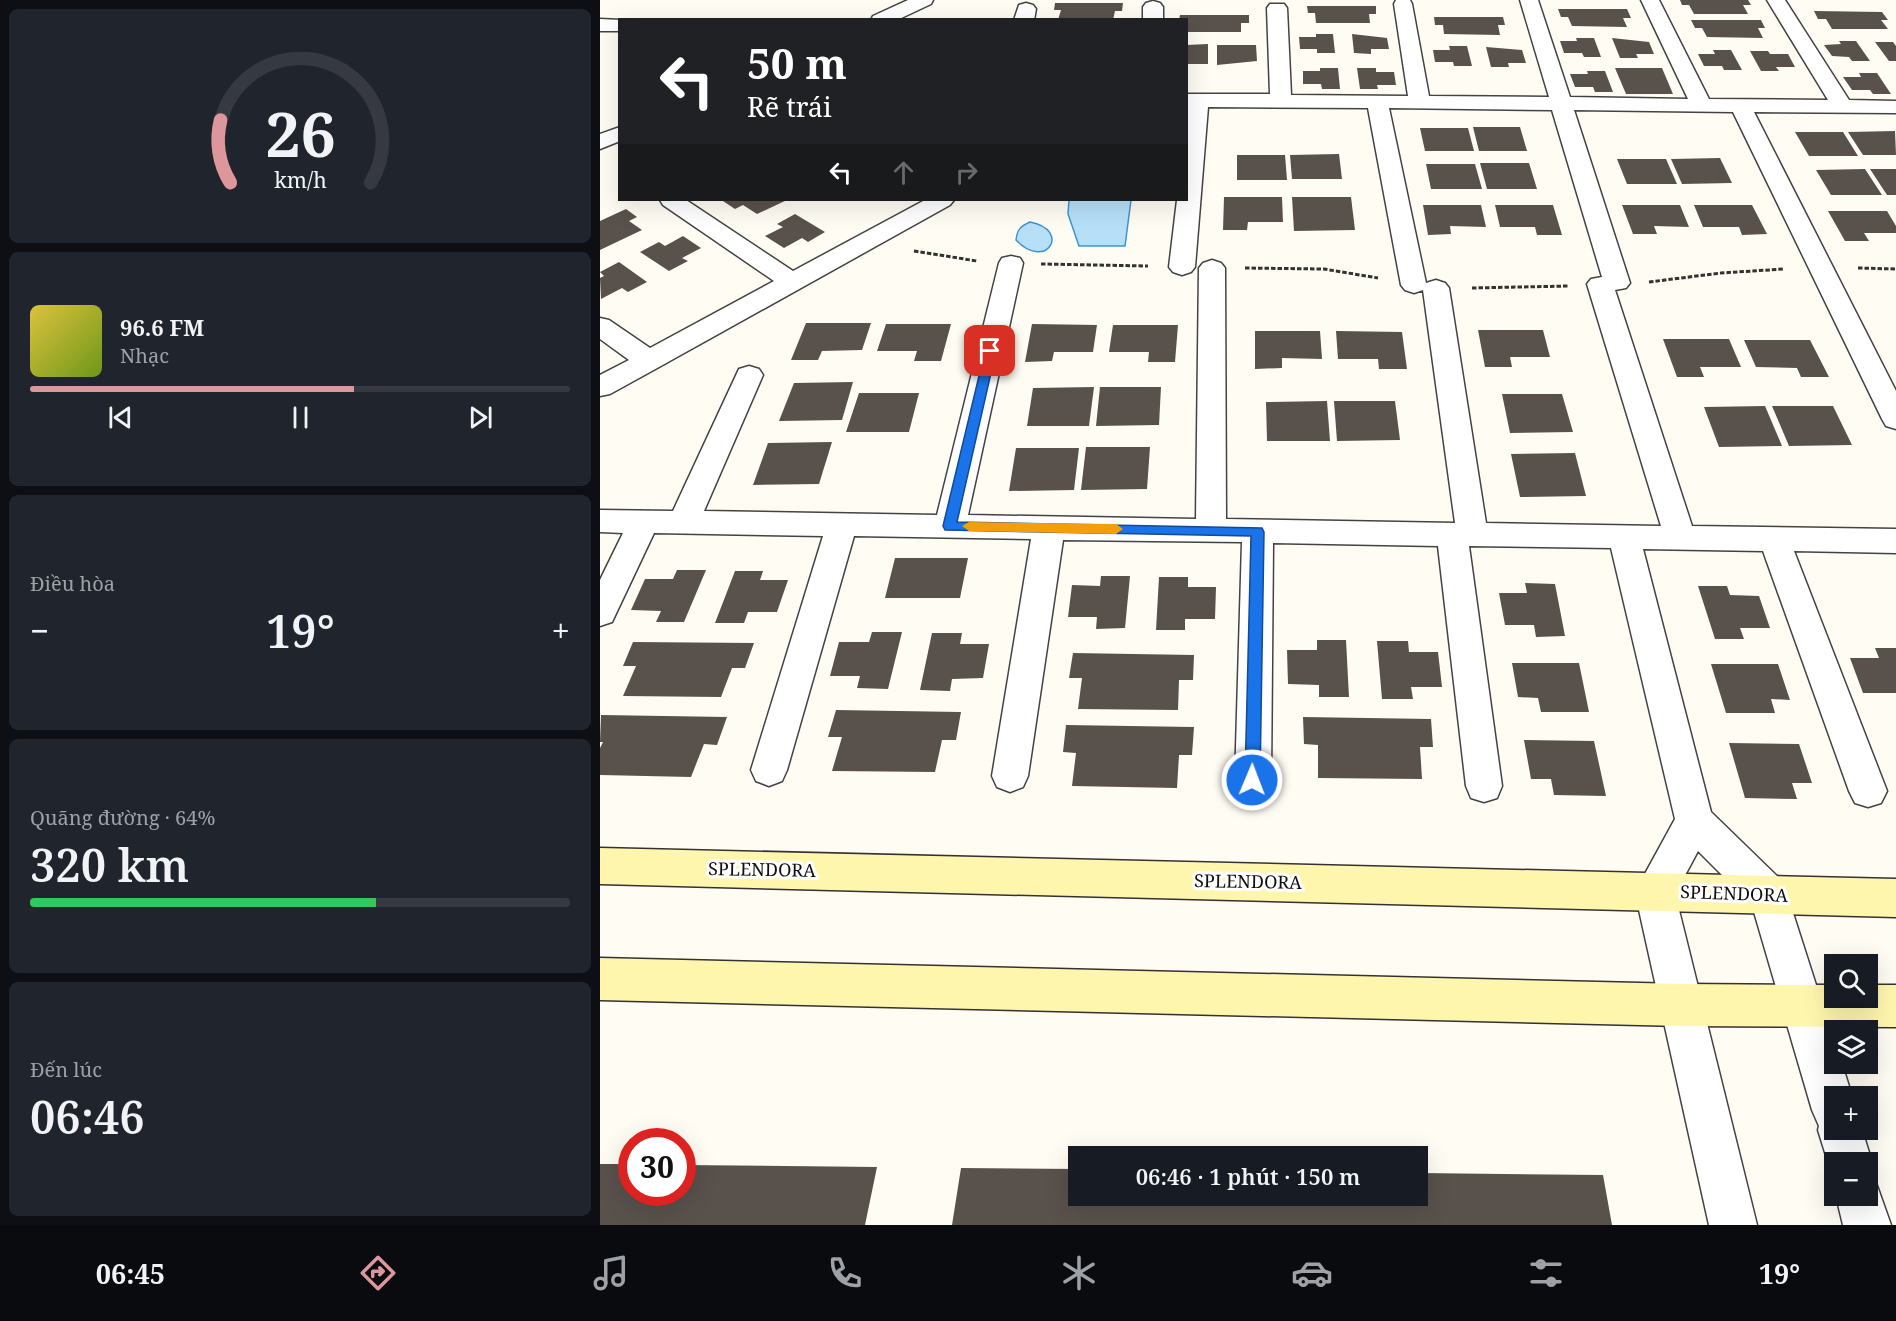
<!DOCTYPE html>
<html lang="vi">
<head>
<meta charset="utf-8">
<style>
	body { margin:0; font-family:"Noto Serif",serif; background:#20242c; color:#f1f3f6; height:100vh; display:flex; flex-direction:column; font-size:22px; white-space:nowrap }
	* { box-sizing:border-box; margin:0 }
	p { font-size:20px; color:#9ea1a6 }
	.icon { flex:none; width:33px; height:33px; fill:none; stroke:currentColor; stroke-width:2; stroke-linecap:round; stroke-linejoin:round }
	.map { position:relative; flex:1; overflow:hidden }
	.drawer { display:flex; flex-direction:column; gap:9px; padding:9px; background:#0d0f14; width:600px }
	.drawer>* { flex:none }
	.top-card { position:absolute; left:18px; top:18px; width:570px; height:183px; border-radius:0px; box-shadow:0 6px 24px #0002; background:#202124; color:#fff; overflow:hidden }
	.buttons { position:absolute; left:1224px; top:954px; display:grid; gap:12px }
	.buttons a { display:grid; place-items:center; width:54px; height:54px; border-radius:0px; background:#171b24; box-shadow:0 6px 24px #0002; font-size:30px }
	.speed { position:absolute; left:18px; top:1128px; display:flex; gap:12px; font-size:30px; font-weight:700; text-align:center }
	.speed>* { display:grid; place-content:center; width:78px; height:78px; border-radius:50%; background:#171b24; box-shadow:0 6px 24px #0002; line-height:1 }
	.speed .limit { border:9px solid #d22; background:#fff; color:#111 }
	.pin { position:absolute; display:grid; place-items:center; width:51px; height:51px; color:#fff; margin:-26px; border-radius:12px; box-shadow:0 3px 9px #0006 }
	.me { position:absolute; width:66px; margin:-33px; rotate:1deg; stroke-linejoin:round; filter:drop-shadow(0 0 4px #0008) }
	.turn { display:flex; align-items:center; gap:21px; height:126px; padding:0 30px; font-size:27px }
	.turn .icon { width:78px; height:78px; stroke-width:2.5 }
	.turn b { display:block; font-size:42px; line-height:51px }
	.lanes { display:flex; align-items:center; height:57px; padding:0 30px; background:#0003; justify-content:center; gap:30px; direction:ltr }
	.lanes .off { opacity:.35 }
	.big { font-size:45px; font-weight:600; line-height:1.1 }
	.drawer .card { flex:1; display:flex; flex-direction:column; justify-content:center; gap:9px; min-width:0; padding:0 21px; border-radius:9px; background:#20242c }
	.drawer .dial { align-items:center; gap:0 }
	.dial svg { height:156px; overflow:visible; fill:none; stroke:#363941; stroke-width:7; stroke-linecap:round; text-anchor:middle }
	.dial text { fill:#f1f3f6; stroke:none }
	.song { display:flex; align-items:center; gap:18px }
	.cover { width:72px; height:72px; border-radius:9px; background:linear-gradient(135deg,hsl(50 70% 55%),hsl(80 70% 35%)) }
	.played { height:6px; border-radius:3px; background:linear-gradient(90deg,#dd969b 60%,#363941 60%) }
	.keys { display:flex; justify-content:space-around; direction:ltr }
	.heat { display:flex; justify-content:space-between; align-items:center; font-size:33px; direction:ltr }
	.charge { height:9px; border-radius:4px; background:linear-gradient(90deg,#34c759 64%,#363941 0) }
	.trip { position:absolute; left:468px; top:1146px; width:360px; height:60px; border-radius:0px; background:#171b24; box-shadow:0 6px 24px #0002; font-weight:600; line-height:60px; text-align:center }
	.dock { display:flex; height:96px; justify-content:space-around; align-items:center; background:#090b0e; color:#9ea1a6 }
	.dock .icon { width:42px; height:42px }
	.dock .active { color:#dd969b }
	.dock b { font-size:27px; color:#f1f3f6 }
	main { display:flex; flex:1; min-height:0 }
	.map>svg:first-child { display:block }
	.water { fill:#b7dff8; stroke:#3c95d0; stroke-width:1.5 }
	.building { fill:#59514c }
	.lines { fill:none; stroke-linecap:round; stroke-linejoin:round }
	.street-casing { stroke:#434343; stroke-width:3 }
	.secondary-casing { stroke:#323232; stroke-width:3 }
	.path { stroke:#323232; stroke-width:3; stroke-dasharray:4.5 2; stroke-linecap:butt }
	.street { fill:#fff; fill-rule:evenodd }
	.secondary { fill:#fff6ae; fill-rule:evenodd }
	.route { fill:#1a73e8; stroke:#114b97; stroke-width:1.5 }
	.slow { fill:#f59e0b }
	.labels { text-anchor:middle; stroke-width:6; stroke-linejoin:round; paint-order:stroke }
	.street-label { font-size:18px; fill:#101010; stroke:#fff }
</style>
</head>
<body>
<main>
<section class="drawer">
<div class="card dial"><svg viewBox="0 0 100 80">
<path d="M14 69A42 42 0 1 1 86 69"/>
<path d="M14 69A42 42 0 0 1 9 37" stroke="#dd969b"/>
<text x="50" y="56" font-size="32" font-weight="700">26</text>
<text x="50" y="72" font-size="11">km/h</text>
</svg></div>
<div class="card">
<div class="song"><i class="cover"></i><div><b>96.6 FM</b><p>Nhạc</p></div></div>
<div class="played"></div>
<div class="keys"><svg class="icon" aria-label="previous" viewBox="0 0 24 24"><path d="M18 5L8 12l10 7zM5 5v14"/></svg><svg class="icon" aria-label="pause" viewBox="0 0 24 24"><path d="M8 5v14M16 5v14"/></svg><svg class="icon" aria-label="next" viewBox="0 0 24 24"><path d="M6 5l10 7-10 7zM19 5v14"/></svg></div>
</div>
<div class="card"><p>Điều hòa</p>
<div class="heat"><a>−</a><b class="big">19°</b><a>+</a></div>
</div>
<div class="card"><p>Quãng đường · 64%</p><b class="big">320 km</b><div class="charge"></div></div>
<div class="card"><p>Đến lúc</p><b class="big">06:46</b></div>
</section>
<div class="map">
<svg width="1296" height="1225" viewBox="0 0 1296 1225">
	<rect width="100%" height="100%" fill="#fffdf3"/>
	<g class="water">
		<polygon points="469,200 531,200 525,246 479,246 468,214"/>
		<path d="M430,222C472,230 446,272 416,240C417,229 421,226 430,222Z"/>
	</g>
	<g class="building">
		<polygon points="1080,0 1148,0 1151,5 1143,5 1148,14 1094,14 1089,5 1082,5"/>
		<polygon points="455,3 523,3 522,11 515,11 513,20 458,20 461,10 454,10"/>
		<polygon points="707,6 776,6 776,14 769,14 770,23 716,23 715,13 708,13"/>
		<polygon points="958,9 1027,9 1031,18 1023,18 1027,27 972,26 968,17 961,17"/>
		<polygon points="1214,11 1282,12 1288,20 1281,20 1288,29 1232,29 1226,19 1218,19"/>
		<polygon points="580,15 649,15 649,23 641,23 641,32 586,32 586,20 579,20"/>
		<polygon points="834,17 903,17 905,25 898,25 900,35 844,34 843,25 835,25"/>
		<polygon points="1091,20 1161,20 1165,28 1158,28 1163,38 1107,37 1102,28 1095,28"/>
		<polygon points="716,34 733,34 735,53 717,53 717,49 700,49 699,37 716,37"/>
		<polygon points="752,34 787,38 789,49 771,49 771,54 754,53"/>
		<polygon points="976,38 994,38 1001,57 984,57 982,53 964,53 960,41 977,41"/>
		<polygon points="1012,38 1049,42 1054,54 1036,54 1038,58 1020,58"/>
		<polygon points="1239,41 1256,41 1270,61 1252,61 1249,57 1232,56 1224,45 1241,44"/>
		<polygon points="1275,42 1293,42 1296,46 1296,61 1289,61"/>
		<polygon points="608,44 608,64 586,64 586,45"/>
		<polygon points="617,45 656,45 657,61 617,65"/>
		<polygon points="849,46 867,46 872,66 854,66 853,62 835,62 833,50 850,50"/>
		<polygon points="886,47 922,50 926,63 908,63 909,67 891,67"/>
		<polygon points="1113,50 1131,50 1142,70 1124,70 1122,66 1104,66 1098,54 1115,54"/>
		<polygon points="1150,51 1168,51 1170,54 1188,54 1195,67 1176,67 1179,71 1161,71"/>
		<polygon points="720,68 738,68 740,89 722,89 721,84 703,84 703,71 720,71"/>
		<polygon points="757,68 776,68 776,72 794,72 796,85 777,85 778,89 760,89"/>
		<polygon points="1015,68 1062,68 1073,94 1026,94"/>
		<polygon points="987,71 1005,71 1013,92 995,92 993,87 975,87 970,74 988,74"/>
		<polygon points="1259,73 1277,73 1291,94 1273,94 1270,90 1252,90 1243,77 1261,77"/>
		<polygon points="873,127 920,127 927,151 879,151"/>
		<polygon points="820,128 868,128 874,151 825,151"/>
		<polygon points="1295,131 1296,155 1263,155 1248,132"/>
		<polygon points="1195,132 1243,132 1258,156 1209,156"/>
		<polygon points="739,154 742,179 692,179 690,155"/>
		<polygon points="637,155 685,155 687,180 637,180"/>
		<polygon points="1120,158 1132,183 1082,184 1071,159"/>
		<polygon points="1017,159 1066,159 1077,184 1027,184"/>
		<polygon points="880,163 929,163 937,189 887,189"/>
		<polygon points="826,164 875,164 882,189 831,189"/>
		<polygon points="1265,169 1282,195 1231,195 1216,170"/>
		<polygon points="1270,169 1296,169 1296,195 1287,195"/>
		<polygon points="624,197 682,197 683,222 648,222 647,230 623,230"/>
		<polygon points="692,197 751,197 755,230 694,231"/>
		<polygon points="127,200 187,200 157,214 143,205 135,209 123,201"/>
		<polygon points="823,205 881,205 886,227 850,226 851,234 828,235"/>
		<polygon points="895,205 953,205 962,235 937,235 935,227 900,227"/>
		<polygon points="1022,205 1080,205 1089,227 1054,226 1057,234 1033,234"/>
		<polygon points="1094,205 1152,205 1167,234 1142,235 1139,227 1103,227"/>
		<polygon points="26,209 37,217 29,221 42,230 0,250 0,221"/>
		<polygon points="1228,211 1287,211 1296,226 1296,233 1264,233 1269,241 1245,241"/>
		<polygon points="195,214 225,232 208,242 202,238 184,248 165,236 183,227 177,224"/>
		<polygon points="83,236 101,248 82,258 88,261 69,271 40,252 59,242 65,246"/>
		<polygon points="19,262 47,282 28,292 22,288 1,299 0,278 4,276 0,272"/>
		<polygon points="206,323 271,323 262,350 222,351 218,360 191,360"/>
		<polygon points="286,324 351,324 341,361 314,361 317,351 277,351"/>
		<polygon points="432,324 497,325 493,352 454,352 452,361 425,362"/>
		<polygon points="513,325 578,325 575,362 548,362 549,352 509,352"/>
		<polygon points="878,330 943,330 950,357 910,357 912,367 885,367"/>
		<polygon points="655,331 720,331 722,359 682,358 682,368 655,369"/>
		<polygon points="736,331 802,332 807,369 779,369 778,359 738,359"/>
		<polygon points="1063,339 1129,339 1141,367 1100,367 1104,377 1077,377"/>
		<polygon points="1144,340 1210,340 1229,377 1201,377 1197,368 1156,367"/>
		<polygon points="253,382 242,420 179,421 194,383"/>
		<polygon points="494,387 489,426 427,426 433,388"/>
		<polygon points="500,387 561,387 559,425 496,426"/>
		<polygon points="259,393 319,393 309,432 246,432"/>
		<polygon points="902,394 962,394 973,432 910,433"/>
		<polygon points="727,401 730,441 667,441 666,402"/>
		<polygon points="734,401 795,401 800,440 737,441"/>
		<polygon points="1165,406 1182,446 1119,447 1104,407"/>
		<polygon points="1172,406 1233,406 1252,445 1189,446"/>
		<polygon points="232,442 219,484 153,485 168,443"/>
		<polygon points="486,447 550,447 547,489 481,490"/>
		<polygon points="416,448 479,448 474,490 409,491"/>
		<polygon points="975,453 986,496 920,497 911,454"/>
		<polygon points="295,558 368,558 360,598 285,598"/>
		<polygon points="77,570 106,570 84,622 56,622 61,611 31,610 45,579 73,579"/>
		<polygon points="135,571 163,571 160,580 188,580 177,612 148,612 144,623 115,623"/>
		<polygon points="501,576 530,576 525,628 496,629 497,617 468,617 472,585 500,586"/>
		<polygon points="559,577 588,577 588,587 616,587 615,619 585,619 585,630 556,630"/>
		<polygon points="925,583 955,584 965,636 936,637 934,625 905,625 899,593 927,593"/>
		<polygon points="1098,586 1127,586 1130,595 1159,596 1170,628 1140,628 1144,639 1115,639"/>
		<polygon points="272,632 302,632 288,689 257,688 260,676 230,676 239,642 269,642"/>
		<polygon points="332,633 362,633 360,644 389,644 383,678 352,679 350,691 320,690"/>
		<polygon points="717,640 746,640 749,697 719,697 719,685 688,684 687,650 717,650"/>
		<polygon points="777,641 808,641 809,652 838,652 842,687 811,687 813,699 782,699"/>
		<polygon points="33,642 154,643 145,668 132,668 121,697 23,696 36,666 23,666"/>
		<polygon points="1275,648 1296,648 1296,693 1263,693 1250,658 1279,658"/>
		<polygon points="473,653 594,655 593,680 579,680 578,710 478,709 482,678 469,678"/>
		<polygon points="912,663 979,663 989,712 941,712 938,698 918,697"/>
		<polygon points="1111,664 1178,664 1190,700 1171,699 1175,713 1126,713"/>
		<polygon points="236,710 361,712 356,740 342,740 335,772 232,771 242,737 228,737"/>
		<polygon points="1,715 127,717 117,745 104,744 91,777 0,775 0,748 3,742 0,742"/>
		<polygon points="703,717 831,719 833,747 820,747 822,779 718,778 718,745 704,744"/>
		<polygon points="466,725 594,727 592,755 579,755 577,788 472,786 476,753 463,752"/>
		<polygon points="924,740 994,741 1006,796 954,795 951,779 931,779"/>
		<polygon points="1129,743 1199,744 1212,783 1192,783 1197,799 1145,798"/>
		<polygon points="0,1164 32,1164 32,1192 82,1192 82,1165 277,1167 265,1225 0,1225"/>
		<polygon points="361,1168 478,1169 478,1196 818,1196 818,1173 1003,1175 1012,1225 352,1225"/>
	</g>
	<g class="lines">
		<g class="street-casing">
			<g id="street">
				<polygon points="308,0 333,0 331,4 297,20 271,20 273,16"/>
				<path d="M796,0H810L812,4L829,96L949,97L920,0H938L970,97L1088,99L1041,0H1059L1109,99L1228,100L1167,0H1185L1249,100L1296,101V113L1154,112L1296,391V429L1286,426L1282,419L1133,112L974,110L1030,283L1026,288L1015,290L1092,526L1296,529V553L1194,551L1287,791L1281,803L1268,807L1255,803L1249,791L1163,551L1043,549L1111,812L1183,882L1234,1041V1064H1242L1252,1096H1234V1130H1262L1272,1162L1268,1172V1162H1234L1233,1178L1218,1130L1219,1126L1212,1110L1152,905L1098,851L1075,894L1157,1225H1109L1035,892L1075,819L1011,548L869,546L902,786L897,798L884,802L871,798L866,786L838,546L673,543L671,781L666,792L653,797L640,792L635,781L642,542L463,540L428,776L423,787L410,792L397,787L392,776L431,539L254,536L187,770L182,781L169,786L156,781L151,770L223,536L54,533L12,622L0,626V580L23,533L0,532V510L73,511L139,369L149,366L159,369L163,375L104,511L337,515L399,263L402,258L411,256L420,258L423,263L368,515L596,519L599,268L603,263L612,260L621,263L625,268L626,519L855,523L823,290L814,293L805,290L801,285L768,108L608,107L595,267L591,272L582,275L573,272L569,267L577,200H586V94H670L667,8L670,4H684L687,8L691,95L808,96L794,4ZM789,108L952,110L1002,277L991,279L987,284L1061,526L886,523L849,288L845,283L836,280L826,283Z"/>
				<polygon points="553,1 560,3 563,7 563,20 543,20 543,7 546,3"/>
				<polygon points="426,3 433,5 436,9 434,20 414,20 419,5"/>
				<polygon points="0,19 21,20 20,20 20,31 0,31"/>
				<polygon points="20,127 20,141 0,149 0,134"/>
				<polygon points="60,200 86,200 193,271 325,200 354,200 350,205 59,367 10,394 0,396 0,375 29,360 0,339 0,318 9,320 50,348 174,281 63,205"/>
				<polygon points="1268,1176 1275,1180 1291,1225 1243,1225 1236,1196 1268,1196"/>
			</g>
		</g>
		<g class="secondary-casing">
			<g id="secondary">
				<polygon points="0,848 1296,879 1296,917 0,884"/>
				<polygon points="0,958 1082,984 1234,985 1234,998 1268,998 1268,985 1296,985 1296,1027 1082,1026 0,1000"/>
			</g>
		</g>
		<g class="path">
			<polyline points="314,251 377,261"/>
			<polyline points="441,264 548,266"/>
			<polyline points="645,268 724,269 778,278"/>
			<polyline points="1258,268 1296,269"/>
			<polyline points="1049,282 1121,273 1184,269"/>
			<polyline points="872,288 969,286"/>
		</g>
		<use href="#street" class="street"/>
		<use href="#secondary" class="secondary"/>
	</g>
	<polygon class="route" points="390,347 396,351 357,522 662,528 664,532 660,780 658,785 652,787 647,785 645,780 651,536 345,530 343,526 385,351"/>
	<polygon class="slow" points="369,522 516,524 523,529 516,534 369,531 362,526"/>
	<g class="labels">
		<g class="street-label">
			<text transform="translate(162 870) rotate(1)" y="6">SPLENDORA</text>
			<text transform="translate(648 882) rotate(1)" y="6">SPLENDORA</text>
			<text transform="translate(1134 894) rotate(2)" y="6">SPLENDORA</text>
		</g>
	</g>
</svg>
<div class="buttons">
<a><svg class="icon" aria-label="search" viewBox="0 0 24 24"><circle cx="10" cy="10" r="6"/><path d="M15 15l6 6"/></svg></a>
<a><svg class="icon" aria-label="layers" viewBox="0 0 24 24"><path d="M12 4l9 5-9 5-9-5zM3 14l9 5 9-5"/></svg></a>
<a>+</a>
<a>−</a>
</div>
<div class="speed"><div class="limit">30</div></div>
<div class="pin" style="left:390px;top:351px;background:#d93025"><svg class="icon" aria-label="arrive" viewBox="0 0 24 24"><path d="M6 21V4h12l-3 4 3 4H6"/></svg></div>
<svg class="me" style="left:652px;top:780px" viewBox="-20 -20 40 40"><circle r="17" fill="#1a73e8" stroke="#fff" stroke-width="3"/><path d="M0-11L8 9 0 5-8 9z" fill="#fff"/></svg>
<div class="trip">06:46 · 1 phút · 150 m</div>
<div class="top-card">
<div class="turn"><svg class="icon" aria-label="left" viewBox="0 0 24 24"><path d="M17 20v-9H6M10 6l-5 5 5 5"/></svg><div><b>50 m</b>Rẽ trái</div></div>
<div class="lanes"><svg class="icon" aria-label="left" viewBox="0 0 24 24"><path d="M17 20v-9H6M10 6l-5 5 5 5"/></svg><svg class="icon off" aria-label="ahead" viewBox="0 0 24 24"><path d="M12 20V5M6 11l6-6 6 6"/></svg><svg class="icon off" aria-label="right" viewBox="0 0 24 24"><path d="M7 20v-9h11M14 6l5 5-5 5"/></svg></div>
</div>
</div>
</main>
<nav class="dock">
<b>06:45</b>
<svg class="icon active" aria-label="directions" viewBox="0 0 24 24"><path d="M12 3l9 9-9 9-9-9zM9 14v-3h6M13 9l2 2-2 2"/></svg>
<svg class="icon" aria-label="music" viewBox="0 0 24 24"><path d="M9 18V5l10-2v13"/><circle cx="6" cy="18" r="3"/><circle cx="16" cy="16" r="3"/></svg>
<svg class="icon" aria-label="phone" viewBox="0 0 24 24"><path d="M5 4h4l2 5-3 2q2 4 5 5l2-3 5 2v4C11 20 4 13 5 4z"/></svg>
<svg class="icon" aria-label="climate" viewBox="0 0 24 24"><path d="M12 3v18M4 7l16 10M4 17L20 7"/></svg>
<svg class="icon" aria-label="car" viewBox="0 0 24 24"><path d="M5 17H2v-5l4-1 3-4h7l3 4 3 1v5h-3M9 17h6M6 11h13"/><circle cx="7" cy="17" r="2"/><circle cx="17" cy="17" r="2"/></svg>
<svg class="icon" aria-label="filters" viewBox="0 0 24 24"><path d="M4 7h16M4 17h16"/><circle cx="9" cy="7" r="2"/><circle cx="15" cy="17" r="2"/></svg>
<b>19°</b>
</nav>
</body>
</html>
